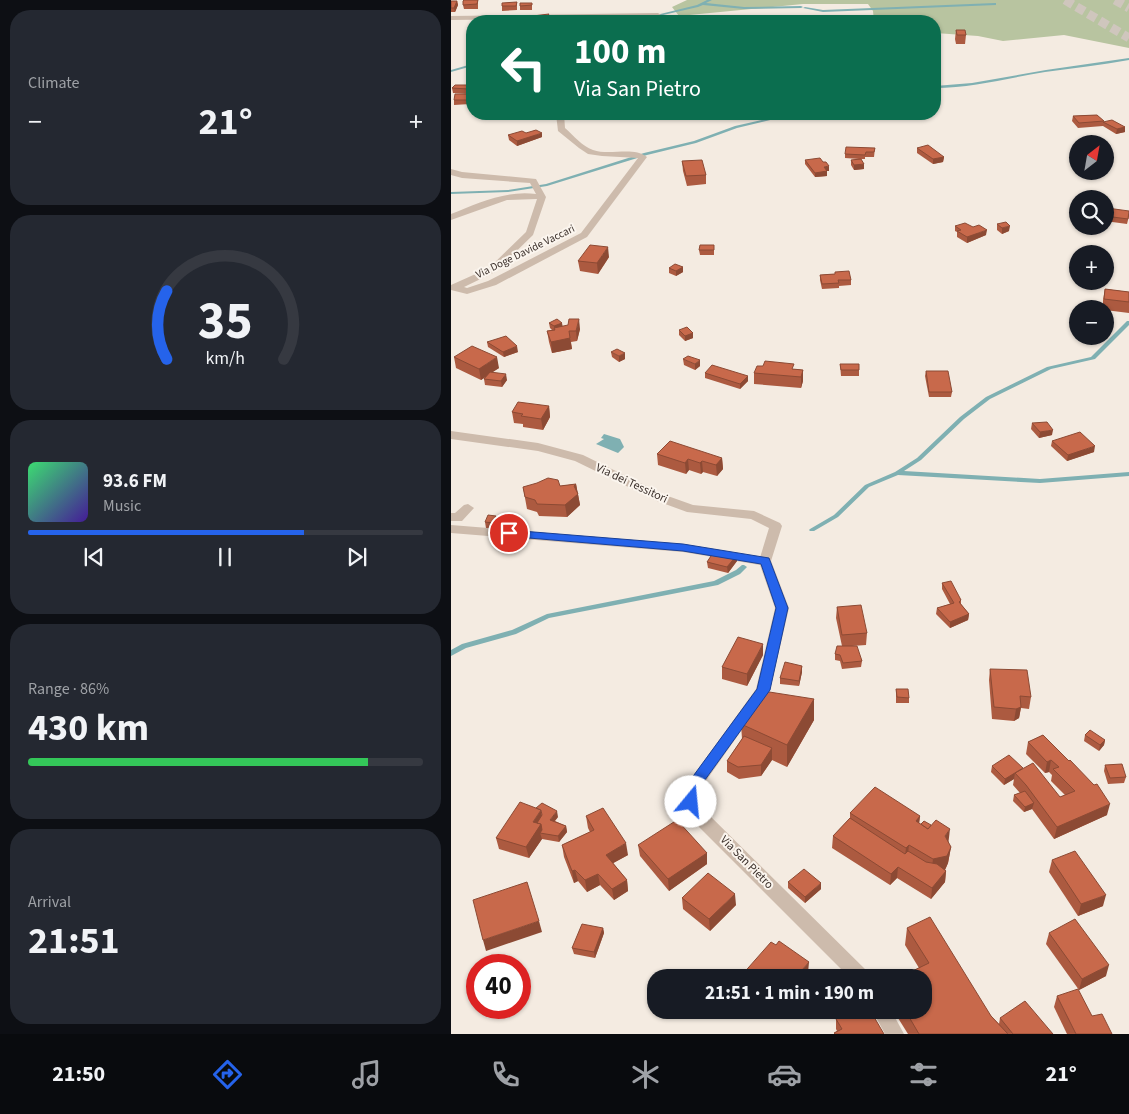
<!DOCTYPE html>
<html lang="en">
<head>
<meta charset="utf-8">
<style>
	body { margin:0; font-family:"Source Sans 3",sans-serif; background:#242831; color:#f1f3f6; height:100vh; display:flex; flex-direction:column; font-size:19px; white-space:nowrap }
	* { box-sizing:border-box; margin:0 }
	p { font-size:16px; color:#9ea1a6 }
	.icon { flex:none; width:28px; height:28px; fill:none; stroke:currentColor; stroke-width:2; stroke-linecap:round; stroke-linejoin:round }
	.map { position:relative; flex:1; overflow:hidden }
	.sheet { display:flex; flex-direction:column; gap:10px; padding:10px; background:#0d0f14; width:451px }
	.sheet>* { flex:none }
	.banner { position:absolute; left:15px; top:15px; width:475px; height:105px; border-radius:20px; box-shadow:0 1px 4px #0004; background:#0b6e4f; color:#fff; overflow:hidden }
	.needle { width:32px; rotate:31deg }
	.controls { position:absolute; left:618px; top:135px; display:grid; gap:10px }
	.controls a { display:grid; place-items:center; width:45px; height:45px; border-radius:50%; background:#171b24; box-shadow:0 1px 4px #0004; font-size:25px }
	.speed { position:absolute; left:15px; top:954px; display:flex; gap:10px; font-size:25px; font-weight:700; text-align:center }
	.speed>* { display:grid; place-content:center; width:65px; height:65px; border-radius:50%; background:#171b24; box-shadow:0 1px 4px #0004; line-height:1 }
	.speed .limit { border:8px solid #d22; background:#fff; color:#111 }
	.pin { position:absolute; display:grid; place-items:center; width:42px; height:42px; color:#fff; margin:-21px; border:2px solid #fff; border-radius:50%; box-shadow:0 1px 5px #0007 }
	.me { position:absolute; width:55px; margin:-28px; rotate:17deg; stroke-linejoin:round; filter:drop-shadow(0 0 4px #0008) }
	.turn { display:flex; align-items:center; gap:18px; height:105px; padding:0 25px; font-size:22px }
	.turn .icon { width:65px; height:65px; stroke-width:2.5 }
	.turn b { display:block; font-size:35px; line-height:42px }
	.big { font-size:38px; font-weight:700; line-height:1.1 }
	.sheet .tile { flex:1; display:flex; flex-direction:column; justify-content:center; gap:8px; min-width:0; padding:0 18px; border-radius:20px; background:#242831 }
	.sheet .dial { align-items:center; gap:0 }
	.dial svg { height:130px; overflow:visible; fill:none; stroke:#363941; stroke-width:7; stroke-linecap:round; text-anchor:middle }
	.dial text { fill:#f1f3f6; stroke:none }
	.song { display:flex; align-items:center; gap:15px }
	.cover { width:60px; height:60px; border-radius:8px; background:linear-gradient(135deg,hsl(140 70% 55%),hsl(260 70% 35%)) }
	.played { height:5px; border-radius:2px; background:linear-gradient(90deg,#2563eb 70%,#363941 70%) }
	.keys { display:flex; justify-content:space-around; direction:ltr }
	.heat { display:flex; justify-content:space-between; align-items:center; font-size:28px; direction:ltr }
	.charge { height:8px; border-radius:4px; background:linear-gradient(90deg,#34c759 86%,#363941 0) }
	.trip { position:absolute; left:196px; top:969px; width:285px; height:50px; border-radius:20px; background:#171b24; box-shadow:0 1px 4px #0004; font-weight:700; line-height:50px; text-align:center }
	.dock { display:flex; height:80px; justify-content:space-around; align-items:center; background:#090b0e; color:#9ea1a6 }
	.dock .icon { width:35px; height:35px }
	.dock .active { color:#2563eb }
	.dock b { font-size:22px; color:#f1f3f6 }
	main { display:flex; flex:1; min-height:0 }
	.map>svg:first-child { display:block }
	.green { fill:#b8c4a0 }
	.water { fill:#7fb0b2 }
	.lines { fill:none; stroke-linecap:round; stroke-linejoin:round }
	.stream { fill:#7fb0b2; fill-rule:evenodd }
	.motorway-tunnel { stroke:#cfc6bd; stroke-width:9; stroke-dasharray:9 4.5; stroke-linecap:butt }
	.minor { fill:#cdbbac; fill-rule:evenodd }
	.tertiary { fill:#cdbbac; fill-rule:evenodd }
	.wall { fill:#ac5a40 }
	.shaded-wall { fill:#8c4a34 }
	.building { fill:#c8694b; stroke:#8c4a34 }
	.route { fill:#2563eb; stroke:#184099 }
	.labels { text-anchor:middle; stroke-width:4; stroke-linejoin:round; paint-order:stroke }
	.far-street-label { font-size:11px; fill:#3b302b; stroke:#fbf5ee }
	.street-label { font-size:12px; fill:#3b302b; stroke:#fbf5ee }
</style>
</head>
<body>
<main>
<section class="sheet">
<div class="tile"><p>Climate</p>
<div class="heat"><a>−</a><b class="big">21°</b><a>+</a></div>
</div>
<div class="tile dial"><svg viewBox="0 0 100 80">
<path d="M14 69A42 42 0 1 1 86 69"/>
<path d="M14 69A42 42 0 0 1 14 27" stroke="#2563eb"/>
<text x="50" y="56" font-size="32" font-weight="700">35</text>
<text x="50" y="72" font-size="11">km/h</text>
</svg></div>
<div class="tile">
<div class="song"><i class="cover"></i><div><b>93.6 FM</b><p>Music</p></div></div>
<div class="played"></div>
<div class="keys"><svg class="icon" aria-label="previous" viewBox="0 0 24 24"><path d="M18 5L8 12l10 7zM5 5v14"/></svg><svg class="icon" aria-label="pause" viewBox="0 0 24 24"><path d="M8 5v14M16 5v14"/></svg><svg class="icon" aria-label="next" viewBox="0 0 24 24"><path d="M6 5l10 7-10 7zM19 5v14"/></svg></div>
</div>
<div class="tile"><p>Range · 86%</p><b class="big">430 km</b><div class="charge"></div></div>
<div class="tile"><p>Arrival</p><b class="big">21:51</b></div>
</section>
<div class="map">
<svg width="678" height="1034" viewBox="0 0 678 1034">
	<rect width="100%" height="100%" fill="#f4ebe1"/>
	<polygon class="green" points="236,0 678,0 678,48 613,35 552,41 527,36 484,33 484,21 423,21 422,11 417,4 352,4 228,16 221,7"/>
	<polygon class="water" points="153,434 169,439 173,447 167,453 145,444 153,439 150,438"/>
	<g class="lines">
		<g class="stream">
			<polygon points="256,0 261,0 255,3 293,7 350,6 352,7 350,8 293,9 252,5 247,7 186,21 181,21 246,5"/>
			<polygon points="544,3 545,3 545,5 372,12 352,8 354,7 372,10"/>
			<path d="M678,58V60C650,65 622,68 594,72C557,78 521,88 484,88V86L521,83L595,70Z"/>
			<polygon points="21,64 21,66 0,72 0,70"/>
			<polygon points="338,114 344,114 286,128 245,143 196,155 96,186 57,192 0,194 0,192 57,190 95,184 193,153 243,141 284,126"/>
			<polygon points="676,321 678,321 678,325 644,359 600,369 539,399 513,419 470,460 453,471 589,479 678,472 678,476 589,483 447,475 418,487 387,517 363,531 359,531 358,530 359,529 383,515 414,485 444,472 466,458 509,417 535,397 596,367 640,357"/>
			<polygon points="291,565 293,565 296,567 289,574 267,585 98,618 65,634 15,648 0,656 0,650 11,644 61,630 96,614 263,581 285,570"/>
		</g>
		<g class="motorway-tunnel">
			<polyline points="614,0 678,38"/>
			<polyline points="664,0 678,8"/>
		</g>
		<g class="minor">
			<polygon points="207,13 210,15 212,19 209,21 202,21 204,17 0,20 0,16"/>
			<path d="M105,114H113L114,128C123,136 131,146 142,150C159,156 182,146 196,157L136,237L45,285L16,294L0,290V285L38,268L75,232L86,199L56,200L0,220V214C27,203 55,190 85,194L79,183L11,178L0,175V169L11,172L85,179L95,197L82,235L44,272L13,287L16,288L37,281L130,233L187,158L151,156L137,154L128,148L107,131Z"/>
			<polygon points="0,431 87,443 132,455 214,495 242,505 303,511 329,523 331,526 320,561 319,564 309,564 308,561 318,528 300,519 236,512 206,501 124,461 87,451 0,439"/>
			<polygon points="17,504 23,508 11,521 0,521 0,513 4,513 13,505"/>
		</g>
		<g class="tertiary">
			<polygon points="0,525 232,544 319,558 338,608 319,690 252,785 248,801 257,814 417,972 420,978 399,978 245,824 232,802 240,779 305,689 324,608 309,565 232,552 0,533"/>
			<polygon points="421,1010 440,1010 453,1034 434,1034"/>
		</g>
	</g>
	<g class="wall">
		<polygon points="13,0 27,0 27,9 13,9 12,5"/>
		<polygon points="0,1 6,1 7,5 4,12 0,12"/>
		<polygon points="66,2 66,10 51,11 51,6"/>
		<rect x="69" y="3" width="12" height="7"/>
		<polygon points="505,30 515,35 514,44 505,44 504,39"/>
		<polygon points="20,85 21,90 18,94 2,93 1,88"/>
		<polygon points="21,99 19,104 3,105 3,100"/>
		<polygon points="646,115 653,122 674,127 674,132 665,134 652,126 627,128 621,121 622,116"/>
		<polygon points="75,133 91,137 66,146 58,140 57,135"/>
		<polygon points="424,148 423,157 414,157 414,159 410,159 413,169 403,170 400,165 400,160 408,159 394,158 394,154"/>
		<polygon points="466,148 493,157 492,162 482,164 466,153"/>
		<polygon points="354,160 378,171 376,171 376,176 364,177 354,164"/>
		<polygon points="231,161 255,175 255,184 236,186 232,171"/>
		<polygon points="656,208 678,216 676,224 654,221"/>
		<polygon points="546,224 558,231 551,234 546,230"/>
		<polygon points="504,226 535,235 516,243 506,237 506,232 504,231"/>
		<polygon points="248,250 263,250 263,255 249,255"/>
		<polygon points="158,257 147,274 129,271 127,261"/>
		<polygon points="232,267 232,272 225,276 218,273 218,268"/>
		<polygon points="384,272 400,280 400,285 388,286 388,288 371,289 369,280 369,275 384,274"/>
		<polygon points="654,289 678,292 678,313 654,310 654,309 652,309 652,300"/>
		<polygon points="98,323 111,323 111,326 129,329 126,341 120,342 121,349 101,353 98,342 96,331 101,330 99,328"/>
		<polygon points="228,330 242,333 242,338 234,341 228,335"/>
		<polygon points="36,342 67,352 53,357 37,347"/>
		<polygon points="160,352 174,359 168,362 161,357"/>
		<polygon points="3,357 48,368 41,372 56,380 51,387 34,385 33,379 36,376 30,380 5,368"/>
		<polygon points="232,359 249,366 244,370 233,365"/>
		<polygon points="389,364 408,370 408,376 390,376"/>
		<polygon points="342,369 352,370 352,381 350,388 303,384 303,373"/>
		<polygon points="475,371 501,392 500,397 478,397 474,376"/>
		<polygon points="254,373 297,381 289,389 254,378"/>
		<polygon points="98,406 99,417 92,430 72,427 72,424 63,423 61,412"/>
		<polygon points="581,423 601,435 588,438 580,429"/>
		<polygon points="601,441 643,452 616,461 600,446"/>
		<polygon points="206,454 271,458 272,469 266,476 252,472 250,474 238,470 235,474 207,465"/>
		<polygon points="125,484 129,505 116,517 88,516 86,512 76,509 72,487 109,486"/>
		<polygon points="45,516 46,521 43,528 35,528 34,522"/>
		<polygon points="286,555 286,561 277,573 257,568 256,562"/>
		<polygon points="491,583 510,600 510,604 518,614 517,620 499,628 485,614 486,608 499,604 491,589"/>
		<polygon points="386,607 416,633 415,645 401,646 411,661 410,667 391,669 389,661 384,660 384,654 391,646 385,618"/>
		<polygon points="312,655 296,686 271,679 271,667"/>
		<polygon points="351,666 351,672 348,686 329,684 329,678"/>
		<polygon points="539,669 580,697 578,709 570,708 568,718 563,721 541,719 538,680"/>
		<polygon points="445,689 458,698 458,703 445,703"/>
		<polygon points="363,699 363,720 336,767 321,760 310,776 288,779 276,772 276,761 291,739 290,724"/>
		<polygon points="592,735 656,815 603,839 581,809 573,812 562,801 563,795 569,793 562,785 563,779 553,785 540,772 541,766 571,769 609,797 614,795 600,781 601,775 598,772 594,773 575,754 577,742"/>
		<polygon points="634,735 654,740 653,745 648,751 633,741"/>
		<polygon points="654,765 675,777 673,783 657,784 653,771"/>
		<polygon points="399,813 469,816 468,823 497,843 500,847 497,863 494,870 495,871 494,882 480,899 446,878 439,885 381,848 382,836 399,818"/>
		<polygon points="135,816 177,855 162,863 176,880 177,891 163,900 149,885 136,892 127,881 123,883 113,857 111,845 139,832 137,828"/>
		<polygon points="107,817 104,821 115,826 116,832 108,842 91,839 78,858 48,849 45,838"/>
		<polygon points="187,845 256,853 256,864 218,891 189,856"/>
		<polygon points="601,860 652,906 627,916 598,872"/>
		<polygon points="337,882 370,889 354,903 337,888"/>
		<polygon points="231,898 285,905 259,931 232,909"/>
		<polygon points="152,928 153,933 144,958 123,954 121,948"/>
		<polygon points="456,928 548,1024 549,1018 602,1034 457,1034 442,1010 472,1010 468,968 454,945"/>
		<polygon points="598,933 655,976 628,990 595,944"/>
		<polygon points="606,996 641,1016 661,1034 616,1034 603,1007"/>
		<polygon points="385,1019 433,1034 383,1034 383,1033 386,1031 385,1029"/>
	</g>
	<g class="shaded-wall">
		<polygon points="6,1 7,5 4,12 3,8"/>
		<polygon points="98,14 98,19 96,21 93,21"/>
		<polygon points="20,85 21,90 18,94 17,89"/>
		<polygon points="20,94 21,99 19,104 18,100"/>
		<polygon points="674,127 674,132 665,134 666,129"/>
		<polygon points="91,133 91,137 66,146 66,141"/>
		<polygon points="493,157 492,162 482,164 482,159"/>
		<polygon points="413,164 413,169 403,170 403,165"/>
		<polygon points="378,166 378,171 376,171 376,176 364,177 364,173 373,167"/>
		<polygon points="559,226 558,231 551,234 551,228"/>
		<polygon points="536,230 535,235 516,243 516,237"/>
		<polygon points="157,247 158,257 147,274 146,263"/>
		<polygon points="232,267 232,272 225,276 225,271"/>
		<polygon points="128,319 129,329 126,341 125,331"/>
		<polygon points="111,323 112,328 103,328 104,332 103,326"/>
		<polygon points="242,333 242,338 234,341 234,336"/>
		<polygon points="119,338 121,349 101,353 100,342"/>
		<polygon points="66,346 67,352 53,357 52,352"/>
		<polygon points="174,353 174,359 168,362 168,356"/>
		<polygon points="46,357 48,368 30,380 28,369"/>
		<polygon points="249,360 249,366 244,370 244,364"/>
		<polygon points="352,370 352,381 350,388 350,377"/>
		<polygon points="55,374 56,380 51,387 50,381"/>
		<polygon points="297,376 297,381 289,389 289,384"/>
		<polygon points="98,406 99,417 92,430 90,419"/>
		<polygon points="602,430 601,435 588,438 589,432"/>
		<polygon points="644,446 643,452 616,461 617,455"/>
		<polygon points="271,458 272,469 266,476 265,465"/>
		<polygon points="237,459 238,470 235,474 234,463"/>
		<polygon points="251,461 252,472 250,474 249,463"/>
		<polygon points="125,484 129,505 116,517 114,505"/>
		<polygon points="45,516 46,521 43,528 42,523"/>
		<polygon points="286,555 286,561 277,573 276,567"/>
		<polygon points="518,614 517,620 499,628 499,622"/>
		<polygon points="312,644 312,655 296,686 296,674"/>
		<polygon points="351,666 351,672 348,686 348,681"/>
		<polygon points="363,699 363,720 336,767 336,745"/>
		<polygon points="570,707 568,718 563,721 565,709"/>
		<polygon points="654,740 653,745 648,751 649,745"/>
		<polygon points="321,748 321,760 310,776 310,765"/>
		<polygon points="600,760 598,772 594,773 596,762"/>
		<polygon points="564,773 563,779 553,785 554,779"/>
		<polygon points="583,803 581,809 573,812 574,807"/>
		<polygon points="659,804 656,815 603,839 606,827"/>
		<polygon points="90,810 92,821 92,833 89,833 91,839 78,858 75,847 82,822"/>
		<polygon points="106,811 107,817 100,825 99,820"/>
		<polygon points="469,816 467,832 465,821"/>
		<polygon points="115,826 116,832 108,842 107,836"/>
		<polygon points="499,829 497,846 494,836"/>
		<polygon points="175,843 177,855 157,866 155,855"/>
		<polygon points="458,845 456,862 453,865 455,848"/>
		<polygon points="500,847 497,863 493,872 480,876 482,859"/>
		<polygon points="256,853 256,864 218,891 217,879"/>
		<polygon points="447,867 446,878 439,885 440,874"/>
		<polygon points="124,870 127,881 123,883 121,871"/>
		<polygon points="495,871 494,882 480,899 481,888"/>
		<polygon points="147,874 149,885 136,892 134,880"/>
		<polygon points="176,880 177,891 163,900 161,889"/>
		<polygon points="370,883 370,889 354,903 354,897"/>
		<polygon points="284,894 285,905 259,931 258,919"/>
		<polygon points="655,895 652,906 627,916 630,904"/>
		<polygon points="88,921 91,932 35,951 32,940"/>
		<polygon points="152,928 153,933 144,958 143,952"/>
		<polygon points="358,962 357,973 354,978 344,978"/>
		<polygon points="658,965 655,976 628,990 631,979"/>
	</g>
	<g class="building">
		<polygon points="13,0 27,0 26,4 12,5 12,1"/>
		<polygon points="0,1 6,1 3,8 0,8"/>
		<polygon points="66,2 65,6 51,6 51,3"/>
		<polygon points="69,3 81,3 81,5 69,6"/>
		<polygon points="98,14 93,21 79,21 82,16"/>
		<polygon points="505,30 514,30 515,35 506,35"/>
		<polygon points="4,85 20,85 17,89 1,88"/>
		<polygon points="4,94 20,94 18,100 3,100"/>
		<polygon points="646,115 653,121 628,123 622,116"/>
		<polygon points="661,120 674,127 666,129 652,122"/>
		<polygon points="85,130 91,133 66,141 57,135 71,131 75,133"/>
		<polygon points="477,145 493,157 482,159 466,148"/>
		<polygon points="395,147 424,148 423,152 415,152 414,155 394,154"/>
		<polygon points="369,158 372,162 375,162 378,166 373,167 376,171 364,173 354,160"/>
		<polygon points="410,159 413,164 403,165 400,160"/>
		<polygon points="251,160 255,175 235,176 231,161"/>
		<polygon points="656,208 678,211 677,219 654,216"/>
		<polygon points="555,222 559,226 551,228 546,224"/>
		<polygon points="514,223 522,227 528,225 536,230 516,237 506,231 510,230 504,226"/>
		<polygon points="139,245 157,247 146,263 127,261"/>
		<polygon points="249,245 263,245 263,250 248,250"/>
		<polygon points="224,264 232,267 225,271 218,268"/>
		<polygon points="398,271 400,280 387,280 388,283 371,284 369,275 384,274 384,272"/>
		<polygon points="654,289 678,292 678,302 653,299"/>
		<polygon points="106,319 111,323 103,326 98,323"/>
		<polygon points="118,319 128,319 125,331 118,331 119,338 100,342 96,331 104,330 103,328 117,325"/>
		<polygon points="236,327 242,333 234,336 228,330"/>
		<polygon points="55,336 66,346 52,352 36,342"/>
		<polygon points="21,346 46,357 28,369 3,357"/>
		<polygon points="166,349 174,353 168,356 160,352"/>
		<polygon points="237,356 249,360 244,364 232,359"/>
		<polygon points="314,361 343,364 341,369 352,370 350,377 303,373 306,366 312,366"/>
		<polygon points="389,364 408,364 408,370 390,370"/>
		<polygon points="261,365 297,376 289,384 254,373"/>
		<polygon points="475,371 497,371 501,392 478,392"/>
		<polygon points="39,372 55,374 50,381 33,379"/>
		<polygon points="67,402 98,406 90,419 70,416 72,414 61,412"/>
		<polygon points="596,422 602,430 589,432 581,423"/>
		<polygon points="629,432 644,446 617,455 601,441"/>
		<polygon points="219,441 271,458 265,465 251,461 249,463 237,459 234,463 206,454"/>
		<polygon points="97,478 107,480 109,486 125,484 123,486 127,494 114,505 86,504 84,500 74,497 72,487 86,483"/>
		<polygon points="37,515 45,516 42,523 34,522"/>
		<polygon points="264,550 286,555 276,567 256,562"/>
		<polygon points="500,581 510,600 508,602 518,614 499,622 486,608 503,603 491,583"/>
		<polygon points="410,605 416,633 391,635 386,607"/>
		<polygon points="287,637 312,644 296,674 271,667"/>
		<polygon points="386,646 406,646 411,661 392,663 389,655 384,654"/>
		<polygon points="334,662 351,666 348,681 329,678"/>
		<polygon points="539,669 576,670 580,697 569,696 570,707 565,709 543,707"/>
		<polygon points="445,689 457,689 458,698 446,697"/>
		<polygon points="312,691 363,699 336,745 290,724"/>
		<polygon points="639,730 654,740 649,745 634,735"/>
		<polygon points="592,735 618,761 619,760 643,785 646,784 659,804 606,827 575,785 564,773 582,763 609,797 624,791 602,769 608,767 600,760 596,762 577,742"/>
		<polygon points="293,736 321,748 310,765 287,767 276,761"/>
		<polygon points="558,755 572,768 554,779 541,766"/>
		<polygon points="671,764 675,777 659,778 654,765"/>
		<polygon points="424,787 469,816 465,821 477,829 485,820 499,829 494,836 500,847 496,856 482,859 458,845 455,848 399,813"/>
		<polygon points="574,791 583,803 574,807 563,795"/>
		<polygon points="69,802 90,810 82,822 90,824 75,847 45,838"/>
		<polygon points="91,803 106,811 99,820 115,826 107,836 89,833 91,830 90,824 86,823 91,815 90,810 85,808"/>
		<polygon points="152,808 175,843 155,855 176,880 161,889 147,874 134,880 124,870 121,871 111,845 143,830 135,816"/>
		<polygon points="399,818 454,854 457,851 475,862 486,864 495,871 481,888 447,867 440,874 382,836"/>
		<polygon points="226,820 256,853 217,879 187,845"/>
		<polygon points="473,821 480,825 477,829 470,824"/>
		<polygon points="624,851 655,895 630,904 601,860"/>
		<polygon points="353,869 370,883 354,897 337,882"/>
		<polygon points="257,873 284,894 258,919 231,898"/>
		<polygon points="76,882 88,921 32,940 22,900"/>
		<polygon points="479,917 540,1016 557,1034 468,1034 454,1010 472,1010 472,978 447,978 478,963 456,928"/>
		<polygon points="624,919 658,965 631,979 598,933"/>
		<polygon points="131,924 152,928 143,952 121,948"/>
		<polygon points="328,941 358,962 344,978 291,978 290,976 320,942 325,945"/>
		<polygon points="627,989 641,1016 651,1014 661,1034 625,1034 606,996"/>
		<polygon points="574,1001 602,1034 562,1034 549,1018"/>
		<polygon points="404,1010 419,1010 433,1034 384,1034 383,1033 391,1029 385,1019"/>
	</g>
	<polygon class="route" points="58,530 232,544 318,558 337,608 319,690 251,784 245,806 240,808 235,806 233,802 240,779 306,689 325,608 310,564 232,551 54,536 52,533"/>
	<g class="labels">
		<g class="far-street-label">
			<text transform="translate(74 251) rotate(-26)" y="4">Via Doge Davide Vaccari</text>
		</g>
		<g class="street-label">
			<text transform="translate(181 483) rotate(25)" y="4">Via dei Tessitori</text>
			<text transform="translate(296 862) rotate(45)" y="4">Via San Pietro</text>
		</g>
	</g>
</svg>
<div class="controls">
<a><svg class="needle" viewBox="-14 -14 28 28"><path d="M0-13l5 13h-10z" fill="#e53935"/><path d="M0 13l5-13h-10z" fill="#9ea1a6"/></svg></a>
<a><svg class="icon" aria-label="search" viewBox="0 0 24 24"><circle cx="10" cy="10" r="6"/><path d="M15 15l6 6"/></svg></a>
<a>+</a>
<a>−</a>
</div>
<div class="speed"><div class="limit">40</div></div>
<div class="pin" style="left:58px;top:533px;background:#d93025"><svg class="icon" aria-label="arrive" viewBox="0 0 24 24"><path d="M6 21V4h12l-3 4 3 4H6"/></svg></div>
<svg class="me" style="left:240px;top:802px" viewBox="-20 -20 40 40"><circle r="19" fill="#fff"/><path d="M0-13L10 11 0 6-10 11z" fill="#2563eb"/></svg>
<div class="trip">21:51 · 1 min · 190 m</div>
<div class="banner">
<div class="turn"><svg class="icon" aria-label="left" viewBox="0 0 24 24"><path d="M17 20v-9H6M10 6l-5 5 5 5"/></svg><div><b>100 m</b>Via San Pietro</div></div>
</div>
</div>
</main>
<nav class="dock">
<b>21:50</b>
<svg class="icon active" aria-label="directions" viewBox="0 0 24 24"><path d="M12 3l9 9-9 9-9-9zM9 14v-3h6M13 9l2 2-2 2"/></svg>
<svg class="icon" aria-label="music" viewBox="0 0 24 24"><path d="M9 18V5l10-2v13"/><circle cx="6" cy="18" r="3"/><circle cx="16" cy="16" r="3"/></svg>
<svg class="icon" aria-label="phone" viewBox="0 0 24 24"><path d="M5 4h4l2 5-3 2q2 4 5 5l2-3 5 2v4C11 20 4 13 5 4z"/></svg>
<svg class="icon" aria-label="climate" viewBox="0 0 24 24"><path d="M12 3v18M4 7l16 10M4 17L20 7"/></svg>
<svg class="icon" aria-label="car" viewBox="0 0 24 24"><path d="M5 17H2v-5l4-1 3-4h7l3 4 3 1v5h-3M9 17h6M6 11h13"/><circle cx="7" cy="17" r="2"/><circle cx="17" cy="17" r="2"/></svg>
<svg class="icon" aria-label="filters" viewBox="0 0 24 24"><path d="M4 7h16M4 17h16"/><circle cx="9" cy="7" r="2"/><circle cx="15" cy="17" r="2"/></svg>
<b>21°</b>
</nav>
</body>
</html>
